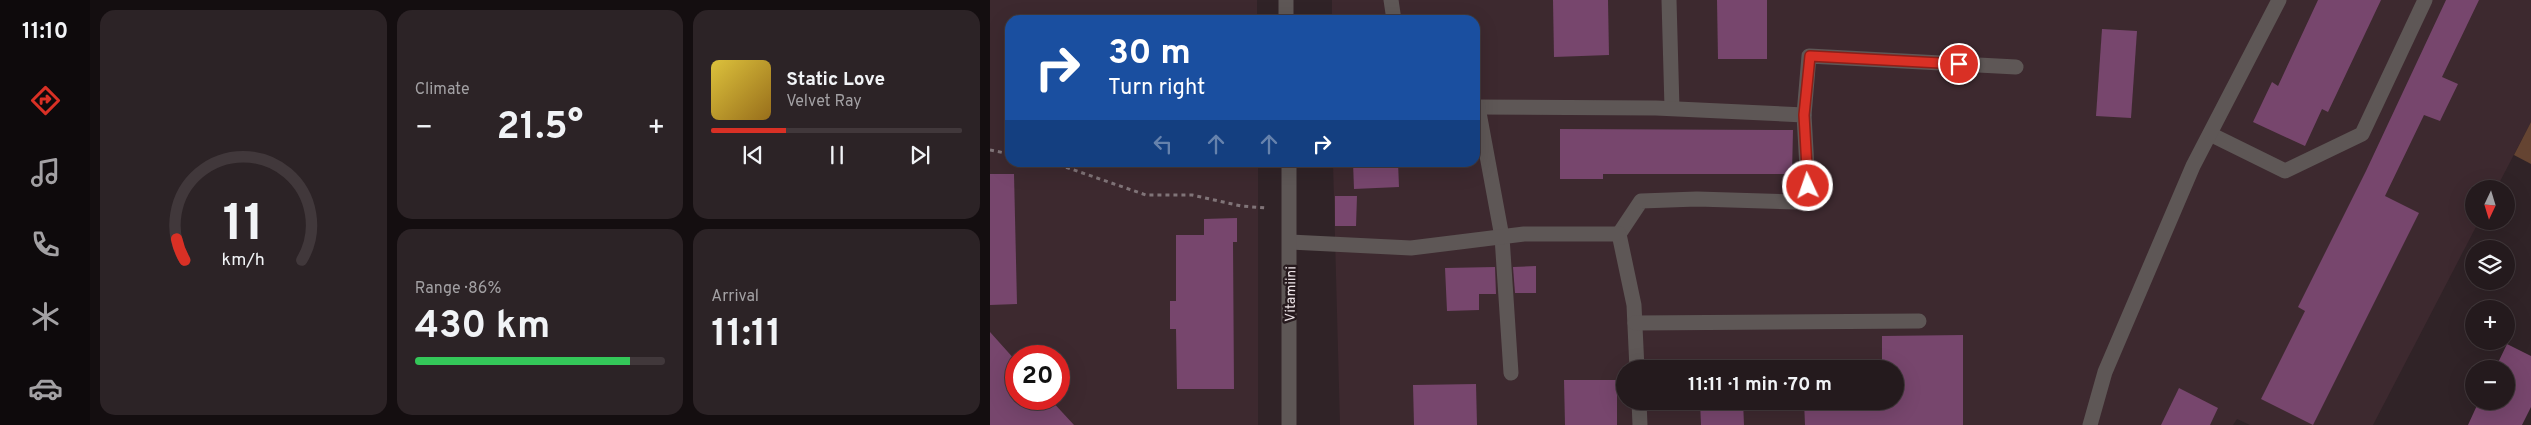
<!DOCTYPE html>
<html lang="en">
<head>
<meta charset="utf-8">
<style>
	body { margin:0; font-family:Overpass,sans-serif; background:#2c2326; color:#f1f3f6; height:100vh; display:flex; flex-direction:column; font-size:19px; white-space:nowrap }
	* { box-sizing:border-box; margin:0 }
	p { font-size:16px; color:#a3a1a4 }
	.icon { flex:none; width:28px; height:28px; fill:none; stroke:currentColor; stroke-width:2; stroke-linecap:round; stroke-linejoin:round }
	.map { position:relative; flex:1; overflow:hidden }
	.sheet { display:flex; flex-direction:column; gap:10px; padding:10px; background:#140e10; width:900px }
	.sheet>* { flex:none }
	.banner { position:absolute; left:15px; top:15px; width:475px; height:152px; border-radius:15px; box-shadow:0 5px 20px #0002,0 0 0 1px #41383b; background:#1a4fa0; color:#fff; overflow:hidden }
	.needle { width:32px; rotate:184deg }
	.buttons { position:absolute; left:1475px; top:180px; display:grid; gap:10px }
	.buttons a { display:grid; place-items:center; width:50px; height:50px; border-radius:50%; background:#241a1d; box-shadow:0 5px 20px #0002,0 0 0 1px #41383b; font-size:25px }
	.speed { position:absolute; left:15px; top:345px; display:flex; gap:10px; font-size:25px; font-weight:700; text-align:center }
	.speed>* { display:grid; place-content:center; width:65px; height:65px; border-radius:50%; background:#241a1d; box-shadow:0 5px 20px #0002,0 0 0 1px #41383b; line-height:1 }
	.speed .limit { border:8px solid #d22; background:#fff; color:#111 }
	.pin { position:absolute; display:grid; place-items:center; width:42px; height:42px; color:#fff; margin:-21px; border:2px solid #fff; border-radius:50%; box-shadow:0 1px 5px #0007 }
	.me { position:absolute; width:55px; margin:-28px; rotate:357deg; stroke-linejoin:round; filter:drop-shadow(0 0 4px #0008) }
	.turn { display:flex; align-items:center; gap:18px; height:105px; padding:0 20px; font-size:22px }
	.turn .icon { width:65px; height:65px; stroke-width:2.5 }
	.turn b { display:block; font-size:35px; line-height:42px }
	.lanes { display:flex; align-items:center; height:48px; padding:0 20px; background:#0003; justify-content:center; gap:25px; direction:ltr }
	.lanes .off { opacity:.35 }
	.big { font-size:38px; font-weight:700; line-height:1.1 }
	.sheet .widget { flex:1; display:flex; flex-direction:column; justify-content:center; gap:8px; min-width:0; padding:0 18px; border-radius:15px; background:#2c2326 }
	.sheet .dial { align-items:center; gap:0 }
	.dial svg { height:130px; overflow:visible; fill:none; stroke:#41383b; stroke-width:7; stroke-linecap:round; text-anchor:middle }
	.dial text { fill:#f1f3f6; stroke:none }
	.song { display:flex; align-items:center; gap:15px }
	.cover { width:60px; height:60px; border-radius:8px; background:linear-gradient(135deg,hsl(50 70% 55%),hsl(40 70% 35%)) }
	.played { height:5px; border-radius:2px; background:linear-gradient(90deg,#d93025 30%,#41383b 30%) }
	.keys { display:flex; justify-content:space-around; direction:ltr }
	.heat { display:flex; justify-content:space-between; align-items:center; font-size:28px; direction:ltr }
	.charge { height:8px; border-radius:4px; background:linear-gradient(90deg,#34c759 86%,#41383b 0) }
	.sheet .tiles { flex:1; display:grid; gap:10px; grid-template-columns:repeat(3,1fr) }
	.widget:first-child { grid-row:span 2 }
	.trip { position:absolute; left:626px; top:360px; width:288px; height:50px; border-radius:25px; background:#241a1d; box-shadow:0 5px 20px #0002,0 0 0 1px #41383b; font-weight:700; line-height:50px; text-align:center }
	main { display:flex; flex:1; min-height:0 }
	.tab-bar { display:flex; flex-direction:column; width:90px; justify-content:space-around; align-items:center; background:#0e0a0c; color:#a3a1a4 }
	.tab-bar .icon { width:35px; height:35px }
	.tab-bar .active { color:#d93025 }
	.tab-bar b { font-size:22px; color:#f1f3f6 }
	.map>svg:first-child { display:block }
	.built { fill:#3d292f; fill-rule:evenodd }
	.green { fill:#654432 }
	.building { fill:#77466d }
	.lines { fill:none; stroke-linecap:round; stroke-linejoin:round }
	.path { stroke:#807478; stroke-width:3; stroke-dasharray:4 4; stroke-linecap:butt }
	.lane { stroke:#5e5756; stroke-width:15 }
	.street { stroke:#5e5756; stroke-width:15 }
	.route-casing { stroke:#8d1f18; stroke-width:12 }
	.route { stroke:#d93025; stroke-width:9 }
	.labels { text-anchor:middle; stroke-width:5; stroke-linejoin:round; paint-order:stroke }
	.street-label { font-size:14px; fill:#eee5e8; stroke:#26191d }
</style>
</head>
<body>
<main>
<nav class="tab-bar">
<b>11:10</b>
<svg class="icon active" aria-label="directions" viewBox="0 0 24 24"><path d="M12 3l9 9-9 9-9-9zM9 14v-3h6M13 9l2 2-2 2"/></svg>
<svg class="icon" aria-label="music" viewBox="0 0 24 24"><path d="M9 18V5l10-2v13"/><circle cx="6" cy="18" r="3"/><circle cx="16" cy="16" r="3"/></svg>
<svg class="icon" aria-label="phone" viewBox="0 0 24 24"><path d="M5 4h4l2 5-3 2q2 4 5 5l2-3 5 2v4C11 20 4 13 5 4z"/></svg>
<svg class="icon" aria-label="climate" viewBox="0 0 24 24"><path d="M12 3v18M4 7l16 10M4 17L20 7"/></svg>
<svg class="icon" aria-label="car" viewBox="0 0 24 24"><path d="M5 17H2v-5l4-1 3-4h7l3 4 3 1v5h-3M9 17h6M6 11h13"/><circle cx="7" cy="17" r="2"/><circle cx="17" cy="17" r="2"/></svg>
</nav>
<section class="sheet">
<div class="tiles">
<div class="widget dial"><svg viewBox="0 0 100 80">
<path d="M14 69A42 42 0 1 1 86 69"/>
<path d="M14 69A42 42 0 0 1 9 56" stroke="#d93025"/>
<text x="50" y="56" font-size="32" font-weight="700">11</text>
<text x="50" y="72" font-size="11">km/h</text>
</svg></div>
<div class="widget"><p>Climate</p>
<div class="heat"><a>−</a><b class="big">21.5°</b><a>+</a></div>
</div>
<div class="widget">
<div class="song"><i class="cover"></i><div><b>Static Love</b><p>Velvet Ray</p></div></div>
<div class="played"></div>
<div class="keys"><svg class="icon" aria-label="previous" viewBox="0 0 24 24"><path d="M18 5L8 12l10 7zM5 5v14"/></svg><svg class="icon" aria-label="pause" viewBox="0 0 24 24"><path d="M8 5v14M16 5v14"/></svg><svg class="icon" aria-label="next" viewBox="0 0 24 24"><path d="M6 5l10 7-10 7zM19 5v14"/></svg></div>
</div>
<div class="widget"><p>Range · 86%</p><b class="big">430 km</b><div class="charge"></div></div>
<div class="widget"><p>Arrival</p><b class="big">11:11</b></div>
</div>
</section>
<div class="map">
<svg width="1541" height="425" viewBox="0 0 1541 425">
	<rect width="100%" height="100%" fill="#302327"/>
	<g class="built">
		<path d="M0,0H267V20H20V162L268,163V425H0ZM26,356H69V399H26Z"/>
		<path d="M342,0H1541V122L1506,189H1484V221H1489L1383,425H1260L1247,419L1243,425H350L343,163L485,162V20H342ZM635,369H905V401H635Z"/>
	</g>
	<polygon class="green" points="1541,122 1541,164 1524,155"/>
	<g class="building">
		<polygon points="563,0 618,0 619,55 564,57"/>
		<polygon points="727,0 777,0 777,59 728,59"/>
		<polygon points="1328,0 1391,0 1338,112 1332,109 1315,146 1263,122 1282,82 1288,86"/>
		<polygon points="1456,0 1489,0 1452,77 1468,84 1450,121 1434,115 1395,196 1429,213 1323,425 1271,399 1315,311 1308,307 1376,171"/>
		<polygon points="1112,29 1147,31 1141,118 1106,116"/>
		<polygon points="570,129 803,130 802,174 613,174 613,179 570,179"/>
		<polygon points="363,162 408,162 409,187 364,189"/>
		<polygon points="0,174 24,174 27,304 0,305"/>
		<polygon points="345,196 367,196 366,226 345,226"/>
		<polygon points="247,218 247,242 243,242 244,389 187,389 186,329 180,329 180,301 186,301 186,235 214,235 214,219"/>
		<polygon points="546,266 546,293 525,293 523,267"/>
		<polygon points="505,267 506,294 489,294 489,310 457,311 455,268"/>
		<polygon points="0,332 26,361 26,399 60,399 84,425 0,425"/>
		<polygon points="973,335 973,425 815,425 814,401 905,401 905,369 892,369 892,336"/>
		<polygon points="1517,344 1541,356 1541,407 1532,425 1478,425 1489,401 1516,401 1516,369 1505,369"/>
		<polygon points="574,380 627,380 627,425 575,425"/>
		<polygon points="486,384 487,425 424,425 423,385"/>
		<polygon points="1189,388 1228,408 1220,425 1171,425"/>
		<polygon points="710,401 753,401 754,425 711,425"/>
	</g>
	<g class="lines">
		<g class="path">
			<polyline points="0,150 20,154"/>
			<polyline points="61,162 156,195 202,195 251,206 276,208"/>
		</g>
		<g class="lane">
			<polyline points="401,0 404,20"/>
			<polyline points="679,0 682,108"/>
			<polyline points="485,107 666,108 814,115 818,186 806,202 707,199 651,201 629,234"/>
			<polyline points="488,107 512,237 521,373"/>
			<polyline points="814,115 819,56 1026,67"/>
			<polyline points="1220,134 1295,171 1372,134 1435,0"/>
			<polyline points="300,242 421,248 534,234 629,234 644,305 647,369"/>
			<polyline points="645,323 929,321"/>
			<polyline points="649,401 650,425"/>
			<polyline points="1100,425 1115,372 1203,166 1289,0"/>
		</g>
		<g class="street">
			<polyline points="296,0 296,20"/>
			<polyline points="299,425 299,162"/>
		</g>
	</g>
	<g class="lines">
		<g class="route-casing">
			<polyline id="route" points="818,186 814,115 820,56 969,64"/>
		</g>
		<use href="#route" class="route"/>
	</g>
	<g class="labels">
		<g class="street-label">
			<text transform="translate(300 294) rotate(-89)" y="5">Vitamiini</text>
		</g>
	</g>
</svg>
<div class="buttons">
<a><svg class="needle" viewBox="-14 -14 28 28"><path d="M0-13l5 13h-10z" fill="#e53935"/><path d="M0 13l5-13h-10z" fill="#a3a1a4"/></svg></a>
<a><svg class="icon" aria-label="layers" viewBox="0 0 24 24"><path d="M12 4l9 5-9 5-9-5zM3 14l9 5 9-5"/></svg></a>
<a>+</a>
<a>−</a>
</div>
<div class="speed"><div class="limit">20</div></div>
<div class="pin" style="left:969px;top:64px;background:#d93025"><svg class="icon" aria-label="arrive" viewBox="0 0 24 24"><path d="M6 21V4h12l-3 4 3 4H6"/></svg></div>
<svg class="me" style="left:818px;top:186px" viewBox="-20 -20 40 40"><circle r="17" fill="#d93025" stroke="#fff" stroke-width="3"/><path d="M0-11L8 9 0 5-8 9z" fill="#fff"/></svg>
<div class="trip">11:11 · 1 min · 70 m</div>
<div class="banner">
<div class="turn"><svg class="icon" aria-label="right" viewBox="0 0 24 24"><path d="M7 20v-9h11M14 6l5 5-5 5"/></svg><div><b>30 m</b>Turn right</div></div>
<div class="lanes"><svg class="icon off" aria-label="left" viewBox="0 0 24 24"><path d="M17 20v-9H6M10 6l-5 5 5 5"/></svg><svg class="icon off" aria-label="ahead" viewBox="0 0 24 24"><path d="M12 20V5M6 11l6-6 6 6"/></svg><svg class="icon off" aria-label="ahead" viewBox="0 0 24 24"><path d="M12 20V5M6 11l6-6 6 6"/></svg><svg class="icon" aria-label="right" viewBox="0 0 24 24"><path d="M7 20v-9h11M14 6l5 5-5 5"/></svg></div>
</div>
</div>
</main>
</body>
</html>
